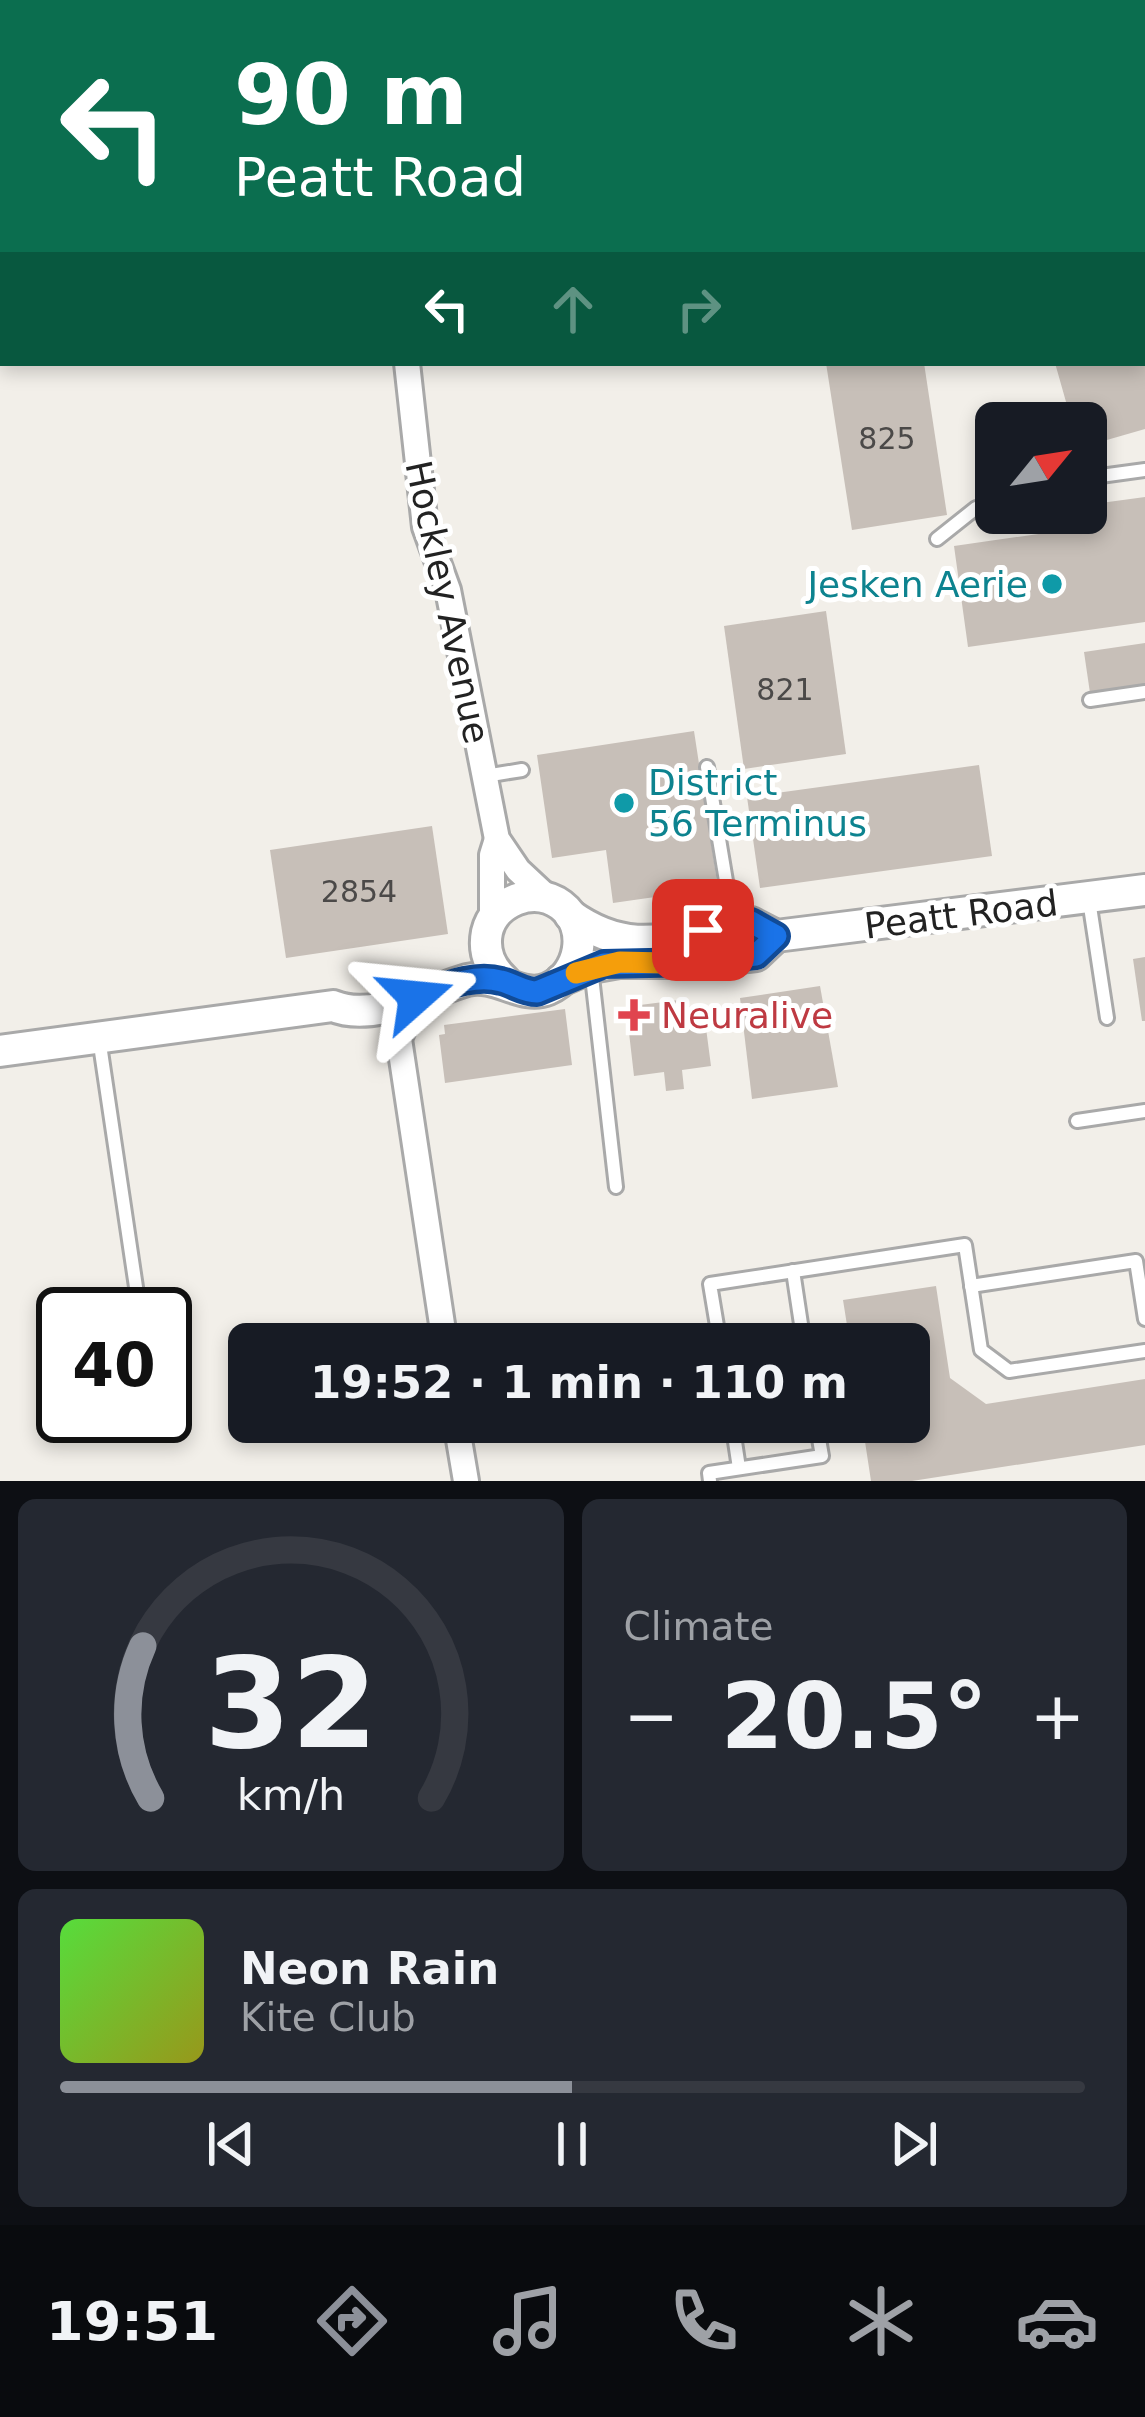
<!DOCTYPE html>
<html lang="en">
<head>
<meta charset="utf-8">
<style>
	body { margin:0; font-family:"DejaVu Sans",sans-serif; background:#242831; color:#f1f3f6; height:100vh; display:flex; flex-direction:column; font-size:45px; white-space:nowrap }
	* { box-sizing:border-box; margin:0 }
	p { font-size:39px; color:#9ea1a6 }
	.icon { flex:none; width:66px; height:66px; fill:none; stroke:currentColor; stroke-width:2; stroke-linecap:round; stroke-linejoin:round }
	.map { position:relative; height:1481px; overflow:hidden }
	.details { display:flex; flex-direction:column; gap:18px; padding:18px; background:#0d0f14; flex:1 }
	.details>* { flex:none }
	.top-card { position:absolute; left:0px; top:0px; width:1146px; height:366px; box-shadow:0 6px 18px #0003; background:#0b6e4f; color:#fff; overflow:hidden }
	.needle { width:78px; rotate:60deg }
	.tools { position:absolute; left:975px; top:402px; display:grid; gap:24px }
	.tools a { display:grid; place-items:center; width:132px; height:132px; border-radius:18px; background:#171b24; box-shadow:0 6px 18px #0003; font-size:60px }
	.speed { position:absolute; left:36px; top:1287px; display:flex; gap:24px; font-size:60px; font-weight:700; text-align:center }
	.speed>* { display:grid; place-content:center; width:156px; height:156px; border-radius:50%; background:#171b24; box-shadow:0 6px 18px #0003; line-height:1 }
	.speed .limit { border:6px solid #111; border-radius:18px; background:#fff; color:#111 }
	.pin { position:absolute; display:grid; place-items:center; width:102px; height:102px; color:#fff; margin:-51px; border-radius:24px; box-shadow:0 6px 18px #0006 }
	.me { position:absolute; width:132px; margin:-66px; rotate:72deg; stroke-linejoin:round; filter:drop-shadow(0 0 9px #0008) }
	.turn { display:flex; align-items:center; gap:42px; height:252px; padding:0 36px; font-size:54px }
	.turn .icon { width:156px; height:156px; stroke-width:2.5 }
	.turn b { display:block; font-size:84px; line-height:102px }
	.lanes { display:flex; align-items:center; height:114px; padding:0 36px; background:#0003; justify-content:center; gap:60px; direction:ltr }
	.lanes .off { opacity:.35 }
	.big { font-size:90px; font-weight:600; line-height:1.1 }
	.details .tile { flex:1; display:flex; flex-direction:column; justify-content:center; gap:18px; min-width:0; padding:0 42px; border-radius:18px; background:#242831 }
	.details .dial { align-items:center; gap:0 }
	.dial svg { height:312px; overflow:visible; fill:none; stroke:#363941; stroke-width:7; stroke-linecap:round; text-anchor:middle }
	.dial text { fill:#f1f3f6; stroke:none }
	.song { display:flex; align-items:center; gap:36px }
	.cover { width:144px; height:144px; border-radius:18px; background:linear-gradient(135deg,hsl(110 70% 55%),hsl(60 70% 35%)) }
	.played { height:12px; border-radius:6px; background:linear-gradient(90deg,#8c9099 50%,#363941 50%) }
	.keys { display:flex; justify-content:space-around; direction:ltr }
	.heat { display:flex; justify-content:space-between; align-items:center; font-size:66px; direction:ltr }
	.details .tiles { flex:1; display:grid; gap:18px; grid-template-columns:1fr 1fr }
	.tile:last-child { grid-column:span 2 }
	.trip { position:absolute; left:228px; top:1323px; width:702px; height:120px; border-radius:18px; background:#171b24; box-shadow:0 6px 18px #0003; font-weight:600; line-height:120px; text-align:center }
	.dock { display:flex; height:192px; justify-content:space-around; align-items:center; background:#090b0e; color:#9ea1a6 }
	.dock .icon { width:84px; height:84px }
	.dock .selected { color:#8c9099 }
	.dock b { font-size:54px; color:#f1f3f6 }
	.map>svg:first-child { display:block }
	.building { fill:#c7bfb8 }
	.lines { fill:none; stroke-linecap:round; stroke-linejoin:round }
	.service-casing { stroke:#a9a9a9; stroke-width:18 }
	.minor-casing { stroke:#a9a9a9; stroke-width:30 }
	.tertiary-casing { stroke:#a9a9a9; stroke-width:36 }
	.secondary-casing { stroke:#707d05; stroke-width:39 }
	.service { stroke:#fff; stroke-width:12 }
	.minor { stroke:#fff; stroke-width:24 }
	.tertiary { stroke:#fff; stroke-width:30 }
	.secondary { stroke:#f7fabf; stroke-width:33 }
	.route-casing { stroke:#114b97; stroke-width:30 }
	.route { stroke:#1a73e8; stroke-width:21 }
	.slow { stroke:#f59e0b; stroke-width:21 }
	.culture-dot { fill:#0f9aa8; stroke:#fff; stroke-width:4.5 }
	.health-dot { fill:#e0444e; stroke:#fff; stroke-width:4.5 }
	.labels { text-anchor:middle; stroke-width:10; stroke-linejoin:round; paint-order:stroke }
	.number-label { font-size:30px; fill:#4b4948 }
	.culture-label { font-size:36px; fill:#0d838f; stroke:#fff; text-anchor:end }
	.street-label { font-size:36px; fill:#222; stroke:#fff }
	.health-label { font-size:36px; fill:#be3a42; stroke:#fff; text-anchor:start }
</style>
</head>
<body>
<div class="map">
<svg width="1145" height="1481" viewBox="0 0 1145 1481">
	<rect width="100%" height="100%" fill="#f2efe9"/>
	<g class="building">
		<polygon points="826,363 924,363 947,515 852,530"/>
		<polygon points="1055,363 1145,363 1145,429 1086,446 1086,423 1072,423"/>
		<polygon points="1145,497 1145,622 968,647 954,546 1087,527 1086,505"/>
		<polygon points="826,611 846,754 744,769 724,626"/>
		<polygon points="1145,643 1145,685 1090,693 1084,652"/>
		<polygon points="694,731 718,888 613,903 606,850 552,858 537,755"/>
		<polygon points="979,765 992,856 760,888 747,797"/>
		<polygon points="432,826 448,934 286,958 270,850"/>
		<polygon points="1145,957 1145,1021 1142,1021 1133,959"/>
		<polygon points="820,986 838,1087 752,1099 740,998"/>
		<polygon points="687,999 688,1007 703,1005 711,1066 682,1070 684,1089 666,1091 664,1072 634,1076 627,1015 640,1013 640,1005"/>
		<polygon points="565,1009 572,1065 445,1083 439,1035 445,1034 444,1025"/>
		<polygon points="936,1286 950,1378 986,1404 1145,1379 1145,1445 912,1481 871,1481 862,1422 909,1422 909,1344 850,1344 843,1300"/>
	</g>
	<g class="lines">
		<g class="service-casing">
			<g id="service">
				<polyline points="922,0 922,3"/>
				<polyline points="1143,107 1145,107"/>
				<polyline points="1143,214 1145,214"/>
				<polyline points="1086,478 1145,470"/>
				<polyline points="937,539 976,508 996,502"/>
				<polyline points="1090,700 1145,692"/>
				<polyline points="707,767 733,923"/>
				<polyline points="485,776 522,770"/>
				<polyline points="1089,900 1107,1018"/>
				<polyline points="591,968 616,1187"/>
				<polyline points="99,1038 140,1314"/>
				<polyline points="1077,1121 1145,1111"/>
				<polyline points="793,1271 804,1344"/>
				<polyline points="971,1286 1136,1261 1145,1319"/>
				<polyline points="720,1344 710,1284 965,1245 981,1350 1009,1371 1145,1351"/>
				<polyline points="732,1422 739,1468"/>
				<polyline points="710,1481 709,1473 822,1456 816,1422"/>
			</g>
		</g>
		<g class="minor-casing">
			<g id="minor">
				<polyline points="364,0 365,3"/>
				<polyline points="407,363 425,527 448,590 497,839 518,870 548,898"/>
				<polyline points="492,917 492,855 497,839"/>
				<polyline points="416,997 399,1039 445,1344"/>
				<polyline points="456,1422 466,1481"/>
			</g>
		</g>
		<g class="tertiary-casing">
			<g id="tertiary">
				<path d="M570,915C637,963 680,931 751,923L776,936L1145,890"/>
				<polyline points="561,980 591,967 619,962 694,962 756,955 776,936"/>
				<path d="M0,1051L333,1006C374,1023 428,991 467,980C498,973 521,1000 548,989C581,975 590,927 561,905C534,885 494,901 487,932C483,952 490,968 505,981"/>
			</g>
		</g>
		<g class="secondary-casing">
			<g id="secondary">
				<polyline points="1106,0 1106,3"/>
				<polyline points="1143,132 1145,138"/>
			</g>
		</g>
		<use href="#service" class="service"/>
		<use href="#minor" class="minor"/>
		<use href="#tertiary" class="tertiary"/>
		<use href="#secondary" class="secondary"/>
	</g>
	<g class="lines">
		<g class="route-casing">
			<path id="route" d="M416,997C442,988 473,973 501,981C514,984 523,992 537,992L604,964L694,962L756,955L776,936L751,922L703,930"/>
		</g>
		<use href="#route" class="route"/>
		<polyline class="slow" points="576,973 620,962 665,963"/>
	</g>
	<g class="culture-dot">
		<circle cx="1052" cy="584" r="12"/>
		<circle cx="624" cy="803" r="12"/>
	</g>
	<path class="health-dot" d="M628 997h12v12h12v12h-12v12h-12v-12h-12v-12h12z"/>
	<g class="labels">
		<g class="number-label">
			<text x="887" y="449">825</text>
			<text x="785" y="700">821</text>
			<text x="359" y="902">2854</text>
		</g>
		<g class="culture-label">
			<text x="1028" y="597">Jesken Aerie</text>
			<text x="648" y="795" text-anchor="start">District<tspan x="648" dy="41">56 Terminus</tspan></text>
		</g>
		<g class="street-label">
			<text transform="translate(448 602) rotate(78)" y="13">Hockley Avenue</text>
			<text transform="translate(961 914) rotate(-7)" y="13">Peatt Road</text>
		</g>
		<g class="health-label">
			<text x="661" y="1028">Neuralive</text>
		</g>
	</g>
</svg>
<div class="tools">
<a><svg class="needle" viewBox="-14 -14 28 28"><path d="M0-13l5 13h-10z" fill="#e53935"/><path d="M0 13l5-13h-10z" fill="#9ea1a6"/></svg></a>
</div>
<div class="speed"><div class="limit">40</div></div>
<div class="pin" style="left:703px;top:930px;background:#d93025"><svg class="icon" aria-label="arrive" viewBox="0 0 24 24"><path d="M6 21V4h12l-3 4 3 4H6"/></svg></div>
<svg class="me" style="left:416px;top:997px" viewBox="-20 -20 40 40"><path d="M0-17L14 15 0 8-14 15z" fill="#1a73e8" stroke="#fff" stroke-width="4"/></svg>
<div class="trip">19:52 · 1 min · 110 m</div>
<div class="top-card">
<div class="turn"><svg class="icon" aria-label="left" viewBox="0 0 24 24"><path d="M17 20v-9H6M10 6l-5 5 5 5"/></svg><div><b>90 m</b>Peatt Road</div></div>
<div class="lanes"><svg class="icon" aria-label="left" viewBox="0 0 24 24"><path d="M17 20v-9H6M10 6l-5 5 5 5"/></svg><svg class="icon off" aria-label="ahead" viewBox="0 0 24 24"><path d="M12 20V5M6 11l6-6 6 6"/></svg><svg class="icon off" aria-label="right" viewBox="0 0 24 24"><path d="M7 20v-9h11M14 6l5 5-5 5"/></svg></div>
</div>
</div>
<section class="details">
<div class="tiles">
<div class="tile dial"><svg viewBox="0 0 100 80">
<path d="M14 69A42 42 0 1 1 86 69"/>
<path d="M14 69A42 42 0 0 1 12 30" stroke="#8c9099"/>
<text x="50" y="56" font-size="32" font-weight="700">32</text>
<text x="50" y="72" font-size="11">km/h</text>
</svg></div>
<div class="tile"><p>Climate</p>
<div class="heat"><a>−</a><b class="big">20.5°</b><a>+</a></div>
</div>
<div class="tile">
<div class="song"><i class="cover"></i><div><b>Neon Rain</b><p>Kite Club</p></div></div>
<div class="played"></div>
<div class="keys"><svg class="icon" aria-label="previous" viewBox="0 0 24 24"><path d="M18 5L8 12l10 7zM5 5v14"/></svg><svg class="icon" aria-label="pause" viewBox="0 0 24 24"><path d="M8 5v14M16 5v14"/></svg><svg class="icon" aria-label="next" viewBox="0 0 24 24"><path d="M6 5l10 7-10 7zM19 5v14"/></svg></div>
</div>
</div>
</section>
<nav class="dock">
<b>19:51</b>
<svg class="icon selected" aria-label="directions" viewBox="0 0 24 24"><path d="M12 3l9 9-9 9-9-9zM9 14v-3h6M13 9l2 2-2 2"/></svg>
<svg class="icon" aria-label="music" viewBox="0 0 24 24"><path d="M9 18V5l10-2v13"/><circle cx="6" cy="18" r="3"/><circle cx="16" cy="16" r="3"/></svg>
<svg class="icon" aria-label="phone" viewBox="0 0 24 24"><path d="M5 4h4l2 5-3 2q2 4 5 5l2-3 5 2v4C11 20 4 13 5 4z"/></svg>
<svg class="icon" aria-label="climate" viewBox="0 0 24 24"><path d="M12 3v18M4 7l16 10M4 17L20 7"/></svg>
<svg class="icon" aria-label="car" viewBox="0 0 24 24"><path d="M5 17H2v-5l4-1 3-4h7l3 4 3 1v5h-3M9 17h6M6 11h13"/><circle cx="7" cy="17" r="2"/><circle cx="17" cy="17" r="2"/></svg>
</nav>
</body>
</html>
